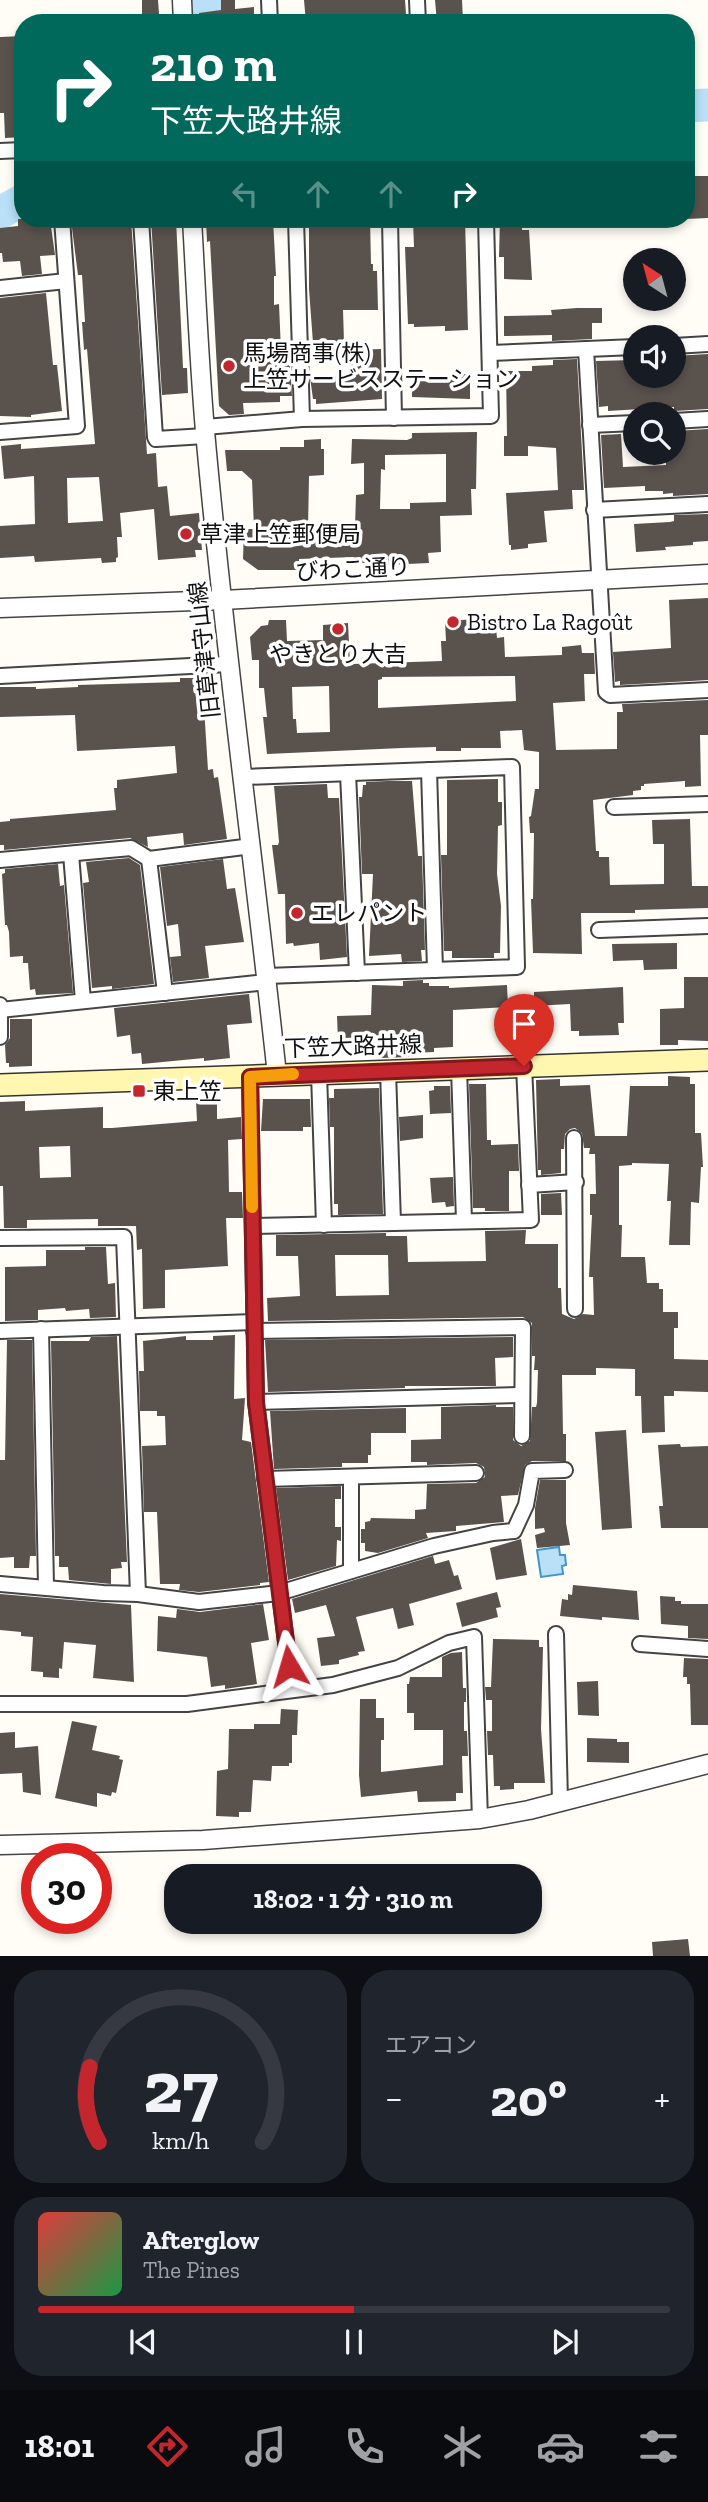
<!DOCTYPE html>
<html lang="ja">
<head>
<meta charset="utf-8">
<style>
	body { margin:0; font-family:"Zilla Slab","Noto Sans JP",serif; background:#20242c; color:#f1f3f6; height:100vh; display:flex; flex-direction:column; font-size:26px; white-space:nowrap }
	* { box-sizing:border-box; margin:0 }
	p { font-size:23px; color:#9ea1a6 }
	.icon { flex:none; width:38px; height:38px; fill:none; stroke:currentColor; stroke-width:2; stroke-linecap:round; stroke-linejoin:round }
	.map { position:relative; height:1956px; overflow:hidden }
	.sheet { display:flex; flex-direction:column; gap:14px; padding:14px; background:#0d0f14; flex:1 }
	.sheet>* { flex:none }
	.banner { position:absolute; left:14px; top:14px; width:681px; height:214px; border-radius:28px; box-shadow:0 4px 10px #0003; background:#00695c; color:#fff; overflow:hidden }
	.needle { width:46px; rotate:324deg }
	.buttons { position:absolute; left:623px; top:248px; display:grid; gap:14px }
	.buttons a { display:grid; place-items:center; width:63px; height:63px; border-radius:50%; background:#171b24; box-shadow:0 4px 10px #0003; font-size:35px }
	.speed { position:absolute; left:21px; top:1843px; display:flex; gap:14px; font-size:35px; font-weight:700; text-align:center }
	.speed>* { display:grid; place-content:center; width:91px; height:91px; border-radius:50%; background:#171b24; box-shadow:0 4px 10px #0003; line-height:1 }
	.speed .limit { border:10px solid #d22; background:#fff; color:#111 }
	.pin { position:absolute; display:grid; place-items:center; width:60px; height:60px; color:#fff; margin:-72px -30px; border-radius:50% 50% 50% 0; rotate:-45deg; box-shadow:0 0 7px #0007 }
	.pin .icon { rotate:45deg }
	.me { position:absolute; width:77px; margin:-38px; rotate:353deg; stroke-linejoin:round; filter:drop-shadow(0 0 5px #0008) }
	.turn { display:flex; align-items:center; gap:24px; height:147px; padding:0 21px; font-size:32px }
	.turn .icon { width:91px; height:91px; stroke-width:2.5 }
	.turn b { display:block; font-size:49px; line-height:60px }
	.lanes { display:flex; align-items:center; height:66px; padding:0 21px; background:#0003; justify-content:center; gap:35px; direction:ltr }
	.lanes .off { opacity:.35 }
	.big { font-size:52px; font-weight:700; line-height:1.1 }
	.sheet .card { flex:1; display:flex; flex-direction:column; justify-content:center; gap:10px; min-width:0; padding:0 24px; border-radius:28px; background:#20242c }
	.sheet .dial { align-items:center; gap:0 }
	.dial svg { height:182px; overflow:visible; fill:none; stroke:#363941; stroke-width:7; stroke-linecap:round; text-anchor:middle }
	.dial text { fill:#f1f3f6; stroke:none }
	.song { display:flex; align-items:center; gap:21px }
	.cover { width:84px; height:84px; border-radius:10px; background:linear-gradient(135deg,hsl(0 70% 55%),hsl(140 70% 35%)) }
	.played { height:7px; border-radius:4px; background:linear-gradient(90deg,#c4262e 50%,#363941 50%) }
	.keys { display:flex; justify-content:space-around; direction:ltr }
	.heat { display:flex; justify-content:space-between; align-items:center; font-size:38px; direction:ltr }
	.sheet .tiles { flex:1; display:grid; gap:14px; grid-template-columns:1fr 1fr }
	.card:last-child { grid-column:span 2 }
	.trip { position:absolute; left:164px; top:1864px; width:378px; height:70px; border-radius:28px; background:#171b24; box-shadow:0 4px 10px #0003; font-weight:700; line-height:70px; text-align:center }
	.tabs { display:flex; height:112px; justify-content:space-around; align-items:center; background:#090b0e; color:#9ea1a6 }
	.tabs .icon { width:49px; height:49px }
	.tabs .on { color:#c4262e }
	.tabs b { font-size:32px; color:#f1f3f6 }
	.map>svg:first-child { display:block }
	.water { fill:#b9e0f7; stroke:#3f96cf; stroke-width:2 }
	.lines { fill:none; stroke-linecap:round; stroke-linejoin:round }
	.river { stroke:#b9e0f7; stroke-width:33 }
	.building { fill:#5a524d; fill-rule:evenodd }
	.minor-casing { stroke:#444; stroke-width:18 }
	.tertiary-casing { stroke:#444; stroke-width:21 }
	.secondary-casing { stroke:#333; stroke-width:24 }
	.minor { stroke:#fff; stroke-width:14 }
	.tertiary { stroke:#fff; stroke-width:18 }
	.secondary { stroke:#fff6b0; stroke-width:21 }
	.route-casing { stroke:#7f191e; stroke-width:18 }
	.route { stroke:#c4262e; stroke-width:12 }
	.slow { stroke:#f59e0b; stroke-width:12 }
	.poi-dot { fill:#c4262e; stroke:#fff; stroke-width:2.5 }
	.labels { text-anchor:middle; stroke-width:7; stroke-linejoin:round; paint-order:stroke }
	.poi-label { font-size:23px; fill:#111; stroke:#fff; text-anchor:start }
	.street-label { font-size:23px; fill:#111; stroke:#fff }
</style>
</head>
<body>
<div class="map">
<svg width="708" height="1956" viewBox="0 0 708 1956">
	<rect width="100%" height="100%" fill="#fffdf5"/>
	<polygon class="water" points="559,1547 560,1555 565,1555 566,1565 562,1566 563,1574 541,1577 537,1550"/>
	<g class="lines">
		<g class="river">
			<polyline points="205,0 207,23"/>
			<polyline points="686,106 708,105"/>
			<polyline points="0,213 23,200"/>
		</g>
	</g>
	<g class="building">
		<polygon points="142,0 158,0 159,14 142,14"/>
		<polygon points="221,0 235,0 235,9 254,7 254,23 200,23 199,13 221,10"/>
		<polygon points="304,0 405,0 406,14 353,20 353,22 306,23"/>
		<polygon points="435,0 462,0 463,21 437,23"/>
		<polygon points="23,36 23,137 5,138 4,113 0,113 0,37"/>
		<polygon points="686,176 708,176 708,218 686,219"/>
		<polygon points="18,219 50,219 55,255 40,256 42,274 22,276 20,261 3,262 2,253 0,253 0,228 18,226"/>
		<path d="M106,219H131L147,454L156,453L158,487L167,486L170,516L199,513L202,550H195L196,557L158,560L154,509L120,513L122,537H117L118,557L116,558V562L102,563L101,558L35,562L34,556L0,558V526L35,524L34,476L4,479L1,446L21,444V449L95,444L87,349L84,350L82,322H85L82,275H78L72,228L107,225ZM99,477L103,521L68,523L67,478Z"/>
		<polygon points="151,219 176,219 183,368 187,368 188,393 162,395"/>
		<polygon points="206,219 273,219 276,276 274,276 274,305 279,304 281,351 289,351 292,396 280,396 280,402 243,403 244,414 229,415 219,406 210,241 207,242"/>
		<polygon points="313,219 370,219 371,264 373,264 373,271 377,271 378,310 343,310 344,342 313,343 309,289 309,225 313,225"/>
		<polygon points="416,219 465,219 468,330 445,331 445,326 414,327 414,324 408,324 405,247 414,247 413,220"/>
		<polygon points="500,219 522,219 522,230 529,230 532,280 504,279 504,257 499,257"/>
		<polygon points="46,293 53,365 57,365 62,411 31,415 31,417 0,416 0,298"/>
		<polygon points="577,308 602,308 602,323 592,323 592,339 552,341 552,335 504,336 504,316 552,315 551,310"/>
		<polygon points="381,349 382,399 316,404 316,399 313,399 310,377 352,375 351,350"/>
		<polygon points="708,354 708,409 674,411 674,407 608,411 608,406 599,407 596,361 635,360 635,376 674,376 674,356"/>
		<polygon points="577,359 584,490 572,490 573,509 544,511 547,542 528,544 528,548 511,550 511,545 509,545 506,493 558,490 556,448 528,446 528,456 504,456 504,436 507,436 506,371 532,371 532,366 553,365 553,360"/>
		<polygon points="412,374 470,374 470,399 412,397"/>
		<polygon points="708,429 708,494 673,496 673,493 663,494 663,491 645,491 645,486 604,488 601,435 621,434 623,467 666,465 666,453 674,453 675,431"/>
		<path d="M477,432L476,489H471L472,515L440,516L441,552L428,553L429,563L364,566V563H354V557L299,559V570H258L243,559L244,529H254L252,480L242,471H227L225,450H280V447H304V440L321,439V449H324V475L309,476L308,529L355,527L356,495L364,494V463L351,464L352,439L407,440L412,438V433ZM446,454V502L410,503V509H380L381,469L385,470V455Z"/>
		<polygon points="708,514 708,541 693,542 693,545 665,547 666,550 636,552 634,524 670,522 674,521 674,515"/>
		<polygon points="708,598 708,680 620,685 620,681 615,682 613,652 671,648 669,600"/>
		<path d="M495,618L497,638L504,637L505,657L562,655V647L581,645L582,653H594L595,674H584L585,701L553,703L556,750L617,749V712H623L622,704L708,700V735H700L701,786L685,787V781L644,784V786H641V790L633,791V795L593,800L596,851H599V857H609L610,885L664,884V844H653L652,820L690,819L692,886H708V908L635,910V913H581L582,954L533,953L531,899H533L534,833H530L529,817L531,816L535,789H539V752L524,750L522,730L500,731L501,748H461V751H436V747L402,748L267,754L263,717H267L264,688H259V660H252L250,637L261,626L268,625L269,620H286L287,641L323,640V625L348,623L350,664H353L442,661L441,641H446L445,621ZM515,676L516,701L378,708V680L382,679V677ZM329,686L330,732L297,733L296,719H293L292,687Z"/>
		<polygon points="180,678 202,678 202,680 210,680 210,688 217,687 218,707 204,707 208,770 213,769 214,778 218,777 227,839 184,845 183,833 147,837 148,847 130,838 4,850 4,845 0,845 0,822 10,821 10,819 116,810 114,788 117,788 117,780 177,773 175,746 77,751 75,715 0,717 0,687 36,687 36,689 78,687 78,685 180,682"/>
		<polygon points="498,779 498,802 502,802 502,825 498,826 497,874 501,906 500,953 494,953 494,958 452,958 452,951 444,951 441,855 447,855 447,780"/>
		<polygon points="387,781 412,781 418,856 422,856 425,950 421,950 422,961 402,962 401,954 369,956 373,874 362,874 359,797 362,797 363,785 366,785 366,782"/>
		<polygon points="327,784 328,798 339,798 347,957 320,960 319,943 294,946 293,943 286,944 285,894 278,894 272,845 278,845 279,842 274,786"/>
		<polygon points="129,858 140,865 154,984 112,989 112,986 92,988 83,883 89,882 86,862"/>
		<polygon points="223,859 227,889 235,888 244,942 205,946 209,978 173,982 170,957 181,956 178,924 167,926 160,867"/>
		<polygon points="58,864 60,886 64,885 73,993 36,995 35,989 30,990 28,963 23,963 23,956 10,957 9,932 7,925 5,925 2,874 5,873 5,869"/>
		<polygon points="677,943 677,969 644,970 643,960 613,961 612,944"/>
		<polygon points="684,977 708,977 708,1041 678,1040 678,1045 660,1045 660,1009 684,1008"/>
		<polygon points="423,980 423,983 429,983 429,986 449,986 449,988 507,985 508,1007 453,1010 453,1047 434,1048 434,1052 409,1053 409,1057 380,1058 380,1048 355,1050 354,1039 338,1040 337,1016 371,1015 372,985 403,986 403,981"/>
		<polygon points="623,987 624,1023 618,1023 619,1035 579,1036 579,1031 571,1031 570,1004 534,1006 534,992"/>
		<polygon points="249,994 252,1023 227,1025 230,1058 204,1061 204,1058 142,1064 141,1053 132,1054 130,1035 117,1037 114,1008"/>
		<polygon points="10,1019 32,1019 32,1066 9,1067 9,1063 6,1063 5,1045 10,1038"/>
		<path d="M668,1076L690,1077V1084H695V1133H701L703,1167H701L699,1203L691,1202L690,1245H669L671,1201H667L669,1164L632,1163V1165L619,1166V1225H622L621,1257H645L647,1283H659V1289H663V1312H678V1328H674V1359L708,1360V1392L674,1391V1396H664L665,1432L642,1433L641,1396H635V1369L596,1368V1375H562L563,1434H566V1461H532L525,1465L518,1495L501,1496L504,1522L456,1526V1531L426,1533L428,1538L378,1553L365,1551V1543H361V1529H365V1522L370,1521L371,1518L415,1519V1510L426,1509L427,1484L476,1483L485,1477L484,1467L476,1463L427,1465V1462H411V1440L441,1439V1407L496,1405V1407H513V1440L521,1446L530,1441L532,1407H536L537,1403L538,1370H534L535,1356H532V1323L523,1317L268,1321L267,1298L300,1296L298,1256H276V1235L386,1233V1236H407L408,1262L486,1261L485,1231L526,1230L525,1244H558V1288H561L562,1314L574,1319L583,1314L594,1315L593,1277H589L592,1215H590V1194H596L595,1154H589L590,1148H584L582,1133L575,1128L570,1129L565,1134L564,1149H561V1173L541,1175V1170H538L536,1080L560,1079V1086L590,1085L595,1136H627L630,1086H668ZM335,1255H388L389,1295L336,1296Z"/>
		<polygon points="469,1084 486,1084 487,1140 491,1140 491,1145 518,1144 519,1171 509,1171 509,1211 485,1211 485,1208 473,1208"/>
		<polygon points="434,1086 450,1086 451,1113 430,1114 429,1091 434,1090"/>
		<polygon points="379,1088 383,1214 338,1215 338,1204 334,1204 334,1127 330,1127 329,1098 334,1098 334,1089"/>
		<polygon points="263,1099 310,1099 311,1127 303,1127 303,1131 261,1131"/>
		<path d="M217,1100V1119L241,1117L242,1139L228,1140L229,1192H242L243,1218H226L228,1266L165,1270V1308L143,1309L142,1249L137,1250L136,1226H98V1219L27,1220V1228H4L3,1186H0V1102L25,1101V1111L103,1107V1128H112L197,1121L196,1101ZM70,1146L71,1177L40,1178L39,1147Z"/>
		<polygon points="423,1115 423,1138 400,1141 399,1117"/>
		<polygon points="453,1177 454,1206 446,1207 445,1202 432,1203 430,1178"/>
		<polygon points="561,1193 562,1215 541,1215 541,1194"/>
		<polygon points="85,1247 106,1247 108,1284 115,1283 116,1317 90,1318 89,1309 66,1311 65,1308 38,1310 38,1320 5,1321 5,1267 46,1266 46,1250 85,1250"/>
		<polygon points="235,1335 234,1399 245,1398 242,1440 251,1442 269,1582 260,1583 260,1585 199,1592 179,1590 180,1584 160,1584 157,1512 144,1512 142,1446 166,1445 165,1416 157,1416 157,1411 140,1411 139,1371 144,1371 143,1341 186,1336 186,1340 213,1340 213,1336"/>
		<polygon points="117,1336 127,1562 121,1562 122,1568 111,1569 111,1584 69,1580 68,1567 59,1567 59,1556 55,1556 51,1341 89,1341 91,1337"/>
		<polygon points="513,1337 513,1357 495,1358 496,1386 405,1386 405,1388 268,1392 265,1340"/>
		<polygon points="7,1340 32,1340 36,1556 30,1556 29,1568 14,1568 14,1557 0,1558 0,1460 5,1460"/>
		<polygon points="406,1408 406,1433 371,1433 371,1455 368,1455 368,1463 342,1463 342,1467 274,1469 270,1411"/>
		<polygon points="626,1430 632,1528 602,1530 595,1432"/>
		<polygon points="680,1444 681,1447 708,1446 708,1528 661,1528 659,1506 663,1506 658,1445"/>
		<polygon points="540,1480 566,1480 566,1523 570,1545 537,1548 535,1535 545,1532 544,1528 535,1529 535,1508"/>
		<polygon points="341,1486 341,1499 335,1499 335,1527 341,1527 341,1541 337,1540 336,1566 288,1580 276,1488"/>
		<polygon points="521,1539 527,1575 496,1580 490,1548"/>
		<polygon points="433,1556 435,1564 449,1560 454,1576 458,1575 462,1589 409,1604 414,1625 398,1629 393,1608 356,1617 365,1651 358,1652 359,1655 339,1660 339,1664 321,1666 317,1638 335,1636 326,1605 295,1613 292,1599"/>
		<polygon points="573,1585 637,1591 639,1620 602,1617 602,1620 560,1616 562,1599 568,1600 568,1594 572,1595"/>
		<polygon points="497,1592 501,1607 496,1608 498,1617 462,1627 456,1603"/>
		<polygon points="0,1594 131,1605 134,1682 93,1678 96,1645 64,1642 62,1669 59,1668 59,1678 43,1677 43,1672 31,1671 33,1637 21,1636 21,1632 0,1630"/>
		<polygon points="660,1596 675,1597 675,1601 681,1601 681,1604 708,1604 708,1639 688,1638 688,1626 661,1624"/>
		<polygon points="263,1604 269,1640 251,1643 257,1684 225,1689 225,1685 211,1687 207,1657 157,1651 158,1616 176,1618 177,1609 200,1612"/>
		<polygon points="493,1639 539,1640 539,1647 543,1647 541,1729 545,1783 514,1783 514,1789 500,1790 500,1786 494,1786 493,1755 488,1755 487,1731 492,1731 492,1700 486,1700 485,1687 491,1687"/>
		<polygon points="462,1652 463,1688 466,1688 466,1702 464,1702 464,1731 467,1731 468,1756 462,1756 463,1793 456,1793 456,1801 418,1802 417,1791 361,1797 359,1775 360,1699 376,1699 376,1718 384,1718 384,1740 381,1740 381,1772 443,1765 443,1730 414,1730 414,1713 407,1713 407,1684 409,1684 410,1677 442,1677 442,1657 451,1653"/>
		<polygon points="684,1658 708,1659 708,1725 691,1725 690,1684 687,1684 687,1677 683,1677"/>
		<polygon points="598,1681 599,1716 578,1715 577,1682"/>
		<polygon points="281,1709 298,1710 297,1735 292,1735 292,1763 289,1763 289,1766 272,1766 271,1781 253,1780 251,1812 239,1812 239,1817 216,1816 217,1771 228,1769 229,1729 254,1729 254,1724 280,1724"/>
		<polygon points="72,1721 97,1726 92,1750 120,1756 119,1759 123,1760 116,1793 112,1792 111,1796 97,1793 97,1807 55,1798"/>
		<polygon points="15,1732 15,1748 38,1746 41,1795 23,1792 22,1773 0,1774 0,1733"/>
		<polygon points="587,1738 617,1739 617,1742 629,1742 629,1763 587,1762"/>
		<polygon points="688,1939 690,1956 653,1956 652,1942"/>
	</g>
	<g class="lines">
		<g class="minor-casing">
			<g id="minor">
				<polyline points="269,0 270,23"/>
				<polyline points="417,0 418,23"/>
				<polyline points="0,151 23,150"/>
				<polyline points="141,219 155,437 156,439 205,436"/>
				<polyline points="296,219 302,419"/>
				<polyline points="390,219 394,418"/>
				<polyline points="0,288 66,281"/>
				<polyline points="674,346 708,344"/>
				<polyline points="586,349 606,692 610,695 708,690"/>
				<polyline points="490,353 635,347"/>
				<polyline points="674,421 708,419"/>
				<polyline points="590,425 635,423"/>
				<polyline points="205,427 302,419 491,416 486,219"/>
				<polyline points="0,432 77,426 62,219"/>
				<polyline points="594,510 708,504"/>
				<polyline points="0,676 228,664"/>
				<polyline points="429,770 435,970"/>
				<polyline points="348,773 357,973"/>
				<polyline points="244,777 512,767 517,967 266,976"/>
				<polyline points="614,807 708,804"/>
				<polyline points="71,854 83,1001"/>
				<polyline points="149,859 165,993"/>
				<polyline points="0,860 131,848 149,859 252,846"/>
				<polyline points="599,930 708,926"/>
				<polyline points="0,1005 0,1037"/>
				<polyline points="0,1010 267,982"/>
				<polyline points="459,1068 464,1221"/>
				<polyline points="388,1071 393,1223"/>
				<polyline points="319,1073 324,1225"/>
				<polyline points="250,1078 256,1402 292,1690"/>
				<polyline points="574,1138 575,1309"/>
				<polyline points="529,1185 576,1182"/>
				<polyline points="253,1226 531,1220 524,1066"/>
				<polyline points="0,1238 124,1237 138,1594"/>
				<polyline points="41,1329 46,1587"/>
				<polyline points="0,1331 254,1322"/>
				<polyline points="254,1331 523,1327 522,1436"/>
				<polyline points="256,1402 522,1395"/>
				<polyline points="265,1479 476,1473"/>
				<polyline points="351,1571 351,1477"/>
				<polyline points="0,1584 103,1593 138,1594 199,1602 279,1593 434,1546 493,1533 514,1531 526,1505 532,1471 565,1470"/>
				<polyline points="556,1634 560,1802"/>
				<polyline points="640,1644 708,1649"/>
				<polyline points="0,1704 187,1704 333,1685 398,1668 449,1643 474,1637 480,1819"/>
			</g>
		</g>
		<g class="tertiary-casing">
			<g id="tertiary">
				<polyline points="182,0 183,23"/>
				<path d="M192,219C196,289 199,360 205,431C224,646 254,860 277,1075"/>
				<polyline points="0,608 223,600 708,574"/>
				<polyline points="0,1845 203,1840 480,1819 529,1810 708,1764"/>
			</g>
		</g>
		<g class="secondary-casing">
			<polyline id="secondary" points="0,1085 708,1060"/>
		</g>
		<use href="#minor" class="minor"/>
		<use href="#tertiary" class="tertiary"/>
		<use href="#secondary" class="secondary"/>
	</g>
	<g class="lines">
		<g class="route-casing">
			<polyline id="route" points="289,1666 256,1402 250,1077 524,1066"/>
		</g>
		<use href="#route" class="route"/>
		<polyline class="slow" points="252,1207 250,1077 293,1074"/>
	</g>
	<g class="poi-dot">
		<circle cx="229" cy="366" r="7"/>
		<circle cx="186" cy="534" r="7"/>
		<circle cx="453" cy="622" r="7"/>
		<circle cx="338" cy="629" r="7"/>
		<circle cx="297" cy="913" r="7"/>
		<rect x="132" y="1084" width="14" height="14" rx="3.5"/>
	</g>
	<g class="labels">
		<g class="poi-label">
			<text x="243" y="361">馬場商事(株)<tspan x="243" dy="26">上笠サービスステーション</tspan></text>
			<text x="200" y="542">草津上笠郵便局</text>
			<text x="467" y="630">Bistro La Ragoût</text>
			<text x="338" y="662" text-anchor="middle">やきとり大吉</text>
			<text x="311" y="921">エレパント</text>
			<text x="153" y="1099">東上笠</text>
		</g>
		<g class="street-label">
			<text transform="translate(353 569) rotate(-3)" y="8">びわこ通り</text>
			<text transform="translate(204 650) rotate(-96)" y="8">旧草津守山線</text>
			<text transform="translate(353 1046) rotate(-2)" y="8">下笠大路井線</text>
		</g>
	</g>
</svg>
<div class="buttons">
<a><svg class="needle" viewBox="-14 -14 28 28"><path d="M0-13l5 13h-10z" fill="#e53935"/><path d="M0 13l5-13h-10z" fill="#9ea1a6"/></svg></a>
<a><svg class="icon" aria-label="sound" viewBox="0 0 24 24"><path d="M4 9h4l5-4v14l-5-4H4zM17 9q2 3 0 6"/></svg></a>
<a><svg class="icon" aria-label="search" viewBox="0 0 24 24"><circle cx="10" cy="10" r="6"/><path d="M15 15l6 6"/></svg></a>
</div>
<div class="speed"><div class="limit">30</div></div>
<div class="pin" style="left:524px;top:1066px;background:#d93025"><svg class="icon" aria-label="arrive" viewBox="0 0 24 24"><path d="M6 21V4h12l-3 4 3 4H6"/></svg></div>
<svg class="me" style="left:289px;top:1666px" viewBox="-20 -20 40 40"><path d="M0-17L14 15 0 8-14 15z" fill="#c4262e" stroke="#fff" stroke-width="4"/></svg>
<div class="trip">18:02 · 1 分 · 310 m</div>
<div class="banner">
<div class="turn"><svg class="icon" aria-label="right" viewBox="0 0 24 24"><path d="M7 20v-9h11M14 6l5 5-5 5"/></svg><div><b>210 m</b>下笠大路井線</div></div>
<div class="lanes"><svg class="icon off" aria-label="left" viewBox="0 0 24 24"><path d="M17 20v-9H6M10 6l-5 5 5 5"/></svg><svg class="icon off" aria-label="ahead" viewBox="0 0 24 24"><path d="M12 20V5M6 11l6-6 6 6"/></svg><svg class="icon off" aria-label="ahead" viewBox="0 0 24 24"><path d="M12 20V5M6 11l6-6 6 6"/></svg><svg class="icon" aria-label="right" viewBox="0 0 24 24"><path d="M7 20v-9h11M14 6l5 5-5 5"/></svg></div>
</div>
</div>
<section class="sheet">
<div class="tiles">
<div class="card dial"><svg viewBox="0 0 100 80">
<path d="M14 69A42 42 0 1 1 86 69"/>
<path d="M14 69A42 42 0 0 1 10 36" stroke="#c4262e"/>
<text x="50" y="56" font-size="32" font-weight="700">27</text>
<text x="50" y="72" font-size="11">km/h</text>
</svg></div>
<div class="card"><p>エアコン</p>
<div class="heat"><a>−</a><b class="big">20°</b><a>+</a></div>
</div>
<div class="card">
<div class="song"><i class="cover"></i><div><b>Afterglow</b><p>The Pines</p></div></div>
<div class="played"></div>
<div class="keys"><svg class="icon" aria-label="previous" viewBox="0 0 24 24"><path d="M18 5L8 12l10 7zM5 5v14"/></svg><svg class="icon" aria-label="pause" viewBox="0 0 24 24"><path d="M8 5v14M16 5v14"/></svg><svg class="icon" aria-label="next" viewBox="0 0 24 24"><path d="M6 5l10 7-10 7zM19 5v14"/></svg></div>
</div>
</div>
</section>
<nav class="tabs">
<b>18:01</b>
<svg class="icon on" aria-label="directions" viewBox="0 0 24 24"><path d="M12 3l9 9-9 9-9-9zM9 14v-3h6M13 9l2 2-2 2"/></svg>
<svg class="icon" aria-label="music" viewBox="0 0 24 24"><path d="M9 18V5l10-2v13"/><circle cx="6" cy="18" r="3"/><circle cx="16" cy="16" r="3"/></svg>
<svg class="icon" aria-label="phone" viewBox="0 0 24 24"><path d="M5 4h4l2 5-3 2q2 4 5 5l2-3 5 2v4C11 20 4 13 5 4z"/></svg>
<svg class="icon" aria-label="climate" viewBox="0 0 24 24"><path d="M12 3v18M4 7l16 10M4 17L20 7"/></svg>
<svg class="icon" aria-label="car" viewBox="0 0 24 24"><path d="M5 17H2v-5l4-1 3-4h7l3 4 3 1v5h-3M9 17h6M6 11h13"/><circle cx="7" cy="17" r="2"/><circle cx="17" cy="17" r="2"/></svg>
<svg class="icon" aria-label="filters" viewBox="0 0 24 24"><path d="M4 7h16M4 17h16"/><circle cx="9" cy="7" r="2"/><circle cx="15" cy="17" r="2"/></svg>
</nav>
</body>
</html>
